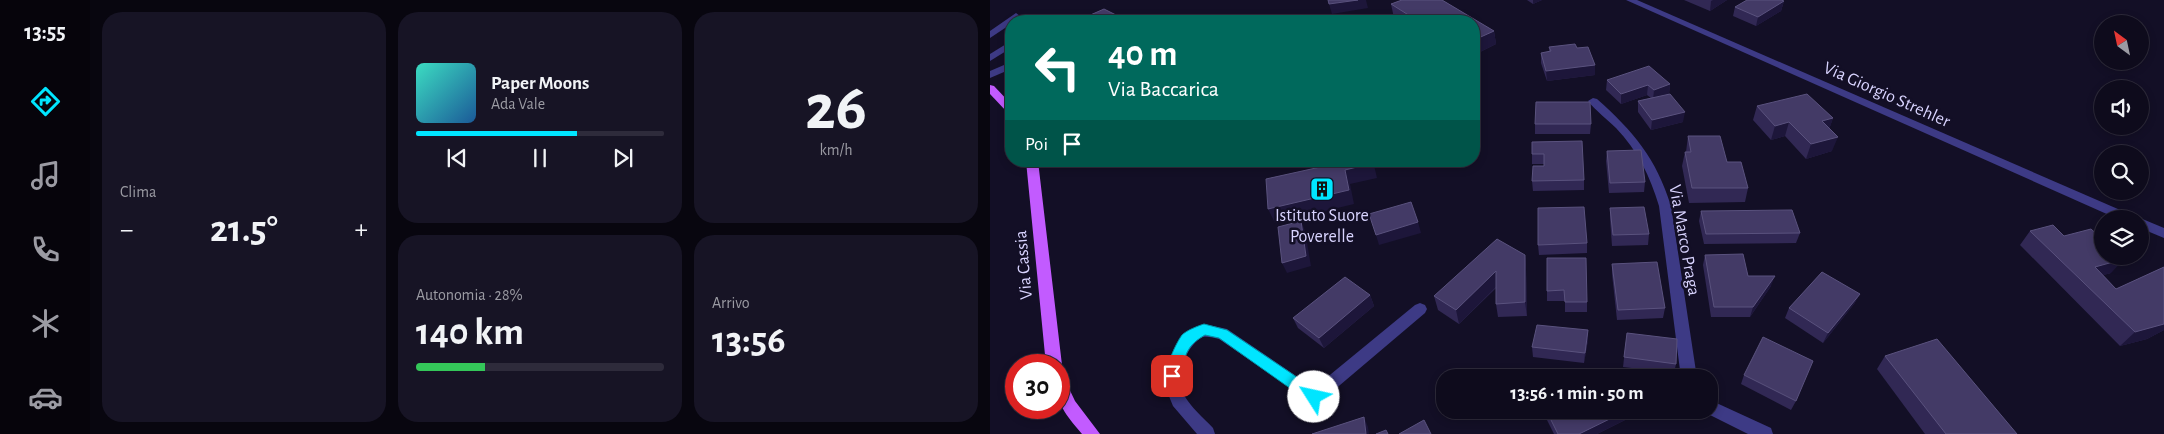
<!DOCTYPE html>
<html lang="it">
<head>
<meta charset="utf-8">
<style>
	body { margin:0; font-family:"Alegreya Sans",sans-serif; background:#171425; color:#f1f3f6; height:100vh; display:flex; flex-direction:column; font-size:19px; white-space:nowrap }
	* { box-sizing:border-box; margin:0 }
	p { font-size:16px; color:#9b9ba3 }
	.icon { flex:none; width:28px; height:28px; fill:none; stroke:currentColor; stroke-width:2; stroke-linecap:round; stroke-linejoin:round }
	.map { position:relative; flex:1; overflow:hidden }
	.details { display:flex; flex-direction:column; gap:12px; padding:12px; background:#08060f; width:900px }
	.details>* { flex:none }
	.guide { position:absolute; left:15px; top:15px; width:475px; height:152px; border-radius:20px; box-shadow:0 2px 8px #0003,0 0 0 1px #2e2b3b; background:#00695c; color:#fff; overflow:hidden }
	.needle { width:32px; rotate:327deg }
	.buttons { position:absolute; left:1104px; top:15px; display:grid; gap:10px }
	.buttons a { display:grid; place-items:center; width:55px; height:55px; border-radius:50%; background:#0e0b1c; box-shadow:0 2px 8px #0003,0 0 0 1px #2e2b3b; font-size:25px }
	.speed { position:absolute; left:15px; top:354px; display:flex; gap:10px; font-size:25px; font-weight:700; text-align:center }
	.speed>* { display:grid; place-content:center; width:65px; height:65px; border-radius:50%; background:#0e0b1c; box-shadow:0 2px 8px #0003,0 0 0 1px #2e2b3b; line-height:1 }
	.speed .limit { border:8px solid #d22; background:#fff; color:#111 }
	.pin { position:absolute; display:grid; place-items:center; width:42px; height:42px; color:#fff; margin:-21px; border-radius:10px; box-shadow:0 2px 8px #0006 }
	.me { position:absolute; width:55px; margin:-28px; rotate:305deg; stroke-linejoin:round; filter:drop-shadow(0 0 4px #0008) }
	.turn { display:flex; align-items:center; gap:18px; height:105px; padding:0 20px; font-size:22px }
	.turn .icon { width:65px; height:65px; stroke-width:2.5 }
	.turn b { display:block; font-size:35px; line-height:42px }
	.then { display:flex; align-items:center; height:48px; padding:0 20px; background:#0003; gap:10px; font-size:19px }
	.big { font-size:38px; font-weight:700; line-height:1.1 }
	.details .widget { flex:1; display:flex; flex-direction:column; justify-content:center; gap:8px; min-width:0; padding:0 18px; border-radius:20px; background:#171425 }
	.details .dial { align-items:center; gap:0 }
	.dial b { font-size:65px; line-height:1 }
	.song { display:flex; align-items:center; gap:15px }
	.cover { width:60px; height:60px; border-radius:8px; background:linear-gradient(135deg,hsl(170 70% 55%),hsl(210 70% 35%)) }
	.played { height:5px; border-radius:2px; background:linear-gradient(90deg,#00e5ff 65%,#2e2b3b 65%) }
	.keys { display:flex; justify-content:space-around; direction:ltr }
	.heat { display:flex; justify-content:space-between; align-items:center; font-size:28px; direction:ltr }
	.charge { height:8px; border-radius:4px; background:linear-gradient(90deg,#34c759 28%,#2e2b3b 0) }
	.details .tiles { flex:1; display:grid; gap:12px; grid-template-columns:repeat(3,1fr) }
	.widget:first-child { grid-row:span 2 }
	.trip { position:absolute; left:446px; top:369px; width:282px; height:50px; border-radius:20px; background:#0e0b1c; box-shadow:0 2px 8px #0003,0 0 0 1px #2e2b3b; font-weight:700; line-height:50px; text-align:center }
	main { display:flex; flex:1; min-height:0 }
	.tabs { display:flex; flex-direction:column; width:90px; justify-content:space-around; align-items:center; background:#06040b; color:#9b9ba3 }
	.tabs .icon { width:35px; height:35px }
	.tabs .active { color:#00e5ff }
	.tabs b { font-size:22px; color:#f1f3f6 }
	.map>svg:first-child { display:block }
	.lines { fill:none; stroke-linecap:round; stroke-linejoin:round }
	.minor { fill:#3d3a85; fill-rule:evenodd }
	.primary { fill:#c25bff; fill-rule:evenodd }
	.wall { fill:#312854 }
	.shaded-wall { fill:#1d163a }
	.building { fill:#433a66; stroke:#5a527e }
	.route { fill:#00e5ff; stroke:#0095a6 }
	.labels { text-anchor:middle; stroke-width:5; stroke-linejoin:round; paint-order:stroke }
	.street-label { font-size:18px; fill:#d9d4ff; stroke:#130f26 }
	.poi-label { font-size:18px; fill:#d9d4ff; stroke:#130f26 }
</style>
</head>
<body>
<main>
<nav class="tabs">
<b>13:55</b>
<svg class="icon active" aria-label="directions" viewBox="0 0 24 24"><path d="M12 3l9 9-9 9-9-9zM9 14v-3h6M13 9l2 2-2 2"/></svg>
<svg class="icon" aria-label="music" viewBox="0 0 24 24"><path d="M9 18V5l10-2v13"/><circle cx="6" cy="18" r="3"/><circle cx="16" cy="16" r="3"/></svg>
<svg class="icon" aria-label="phone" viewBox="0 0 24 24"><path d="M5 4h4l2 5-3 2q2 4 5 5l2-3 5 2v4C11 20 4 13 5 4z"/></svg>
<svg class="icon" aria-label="climate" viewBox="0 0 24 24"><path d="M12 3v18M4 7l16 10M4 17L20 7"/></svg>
<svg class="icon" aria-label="car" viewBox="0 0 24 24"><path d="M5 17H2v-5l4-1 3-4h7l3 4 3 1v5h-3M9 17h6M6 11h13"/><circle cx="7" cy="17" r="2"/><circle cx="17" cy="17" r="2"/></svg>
</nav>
<section class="details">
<div class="tiles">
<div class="widget"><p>Clima</p>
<div class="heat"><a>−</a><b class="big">21.5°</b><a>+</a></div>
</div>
<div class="widget">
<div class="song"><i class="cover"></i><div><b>Paper Moons</b><p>Ada Vale</p></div></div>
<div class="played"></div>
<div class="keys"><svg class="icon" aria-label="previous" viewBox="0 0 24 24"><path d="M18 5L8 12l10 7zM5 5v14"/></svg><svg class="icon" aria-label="pause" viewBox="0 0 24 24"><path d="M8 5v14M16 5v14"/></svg><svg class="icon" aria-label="next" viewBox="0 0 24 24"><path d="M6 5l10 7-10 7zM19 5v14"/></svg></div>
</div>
<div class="widget dial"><b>26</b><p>km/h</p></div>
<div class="widget"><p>Autonomia · 28%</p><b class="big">140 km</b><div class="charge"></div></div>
<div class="widget"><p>Arrivo</p><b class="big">13:56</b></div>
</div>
</section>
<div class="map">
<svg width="1174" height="434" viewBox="0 0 1174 434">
	<rect width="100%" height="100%" fill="#130f26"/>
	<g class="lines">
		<g class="minor">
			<polygon points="636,0 647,0 1144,216 1146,219 1128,219"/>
			<polygon points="26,13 30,16 24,21 21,21 21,24 0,38 0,31"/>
			<polygon points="21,41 21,48 0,61 0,54"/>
			<polygon points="21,62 21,69 0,78 0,71"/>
			<path d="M603,98L607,99C644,132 666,158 681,206L707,378H691L669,206C660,176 648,151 626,128C617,119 606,111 598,101Z"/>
			<polygon points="1150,218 1174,228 1174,238 1150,228"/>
			<path d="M430,303L435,305L437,309L435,313L330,402L324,404L229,339C224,338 218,336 213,337C199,343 188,369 190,384C192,400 213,417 223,428L225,434H207L183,406L174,384L178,361L193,334L209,326L214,324L237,329L324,388L425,305Z"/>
			<polygon points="720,400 781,428 783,434 758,434 714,412 713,410 720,410"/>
		</g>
		<g class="primary">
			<polygon points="0,85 4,86 21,104 21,113 17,112 0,94"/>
			<polygon points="36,161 48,161 72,365 69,370 69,365 56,365"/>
			<path d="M69,378L75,380L85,401L110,434H92C74,412 67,407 69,378Z"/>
		</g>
	</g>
	<g class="wall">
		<polygon points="412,0 452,0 504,31 506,44 484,55 484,21 410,21 404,18 401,4"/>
		<polygon points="537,0 552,0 543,4"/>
		<polygon points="694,0 737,0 720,11"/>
		<polygon points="794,1 791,11 766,26 743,16 745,7"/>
		<polygon points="559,47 587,48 605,65 605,75 557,81 551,63 551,53 559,52"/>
		<polygon points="617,80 680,84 679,94 693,122 661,130 648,112 648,101 661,98 657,95 631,104 616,90"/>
		<polygon points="767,106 843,118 839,129 842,151 816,159 795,136 781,140 763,120"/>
		<polygon points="545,124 601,124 600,134 545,134"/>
		<polygon points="698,136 737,162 758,188 755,202 699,203 692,166 695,152 696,152"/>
		<polygon points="542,142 594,180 594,190 543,191 542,181 554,166 554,164 542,164"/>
		<polygon points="617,151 655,182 654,192 619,193 616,161"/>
		<polygon points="620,208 659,234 658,245 622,246 620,219"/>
		<polygon points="711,211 810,233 806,243 714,244 709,221"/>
		<polygon points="1040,231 1074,236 1121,273 1113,275 1126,289 1174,267 1174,330 1157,339 1130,346 1030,245"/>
		<polygon points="597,243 597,253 549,255 548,245"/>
		<polygon points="535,255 536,269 537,316 508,317 506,304 506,288 469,324 448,310 444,296"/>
		<polygon points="715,255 758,276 781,286 760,317 721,317 713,265"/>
		<polygon points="557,258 597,302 597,312 575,312 575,301 557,301"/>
		<polygon points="622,264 675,308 673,318 627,320 622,274"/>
		<polygon points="870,294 864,304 833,343 795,318 799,308"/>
		<polygon points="380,295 384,306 334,348 308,328 303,318"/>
		<polygon points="598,330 598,340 594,363 543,357 542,347"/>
		<polygon points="637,333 686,364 684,373 633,367"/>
		<polygon points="895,356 1027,434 935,434 887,369"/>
		<polygon points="754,375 806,401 801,410 751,384"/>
		<polygon points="552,410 642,410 641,417 607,434 564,434"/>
	</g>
	<g class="shaded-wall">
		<polygon points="368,0 376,0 378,8 342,14 339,4"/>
		<polygon points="543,0 552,0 543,4"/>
		<polygon points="723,0 737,0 720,11 721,1"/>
		<polygon points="794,1 791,11 766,26 768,17"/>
		<polygon points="504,31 506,44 484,55 484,40"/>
		<polygon points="605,65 605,75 557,81 556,71"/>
		<polygon points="680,84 679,94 663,100 664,90"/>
		<polygon points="658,85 657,95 631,104 631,94"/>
		<polygon points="695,112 693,122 661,130 662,120"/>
		<polygon points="843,118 838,133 832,121"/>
		<polygon points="799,122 795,136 781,140 785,126"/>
		<polygon points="848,137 842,151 816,159 821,144"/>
		<polygon points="383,161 387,178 360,184 364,204 285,223 278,209 355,170"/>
		<polygon points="311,221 315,231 321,266 297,273 292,263"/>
		<polygon points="428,222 431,233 389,245 386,235"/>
		<polygon points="535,255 536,269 537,316 535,302"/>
		<polygon points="1134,259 1121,273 1092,281 1105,267"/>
		<polygon points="506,271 508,285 469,324 466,310"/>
		<polygon points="785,276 781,286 760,317 763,307"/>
		<polygon points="870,294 864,304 833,343 838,333"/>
		<polygon points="380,295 384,306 334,348 329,338"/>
		<polygon points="1174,324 1174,330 1157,339 1130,346 1145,332"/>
		<polygon points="598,330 598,340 594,363 595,353"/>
		<polygon points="638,410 642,410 641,417 607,434 589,434"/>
		<polygon points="374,417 378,427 379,434 376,434"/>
	</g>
	<g class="building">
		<polygon points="338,0 368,0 339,4"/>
		<polygon points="412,0 452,0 504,31 484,40 484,21 428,21 401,4"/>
		<polygon points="757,0 791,0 794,1 768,17 745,7"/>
		<polygon points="114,9 138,21 91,21 89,20"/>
		<polygon points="585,44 587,48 598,47 605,65 556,71 551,53 561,51 559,47"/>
		<polygon points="659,66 680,84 664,90 658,85 631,94 617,80"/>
		<polygon points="680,94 695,112 662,120 648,101"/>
		<polygon points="817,94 843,118 832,121 848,137 821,144 799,122 785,126 767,106"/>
		<polygon points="546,102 600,102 601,124 545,124"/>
		<polygon points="698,136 730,136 737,162 751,162 758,188 702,188 695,152 701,152"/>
		<polygon points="592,141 594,180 542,181 543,166 554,166 554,154 542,154 542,142"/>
		<polygon points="651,150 655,182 620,183 617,151"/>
		<polygon points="335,161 382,161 383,163 355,170 359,190 278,209 276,179 335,166"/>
		<polygon points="421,202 428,222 386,235 379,214"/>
		<polygon points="594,207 597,243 548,245 548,208"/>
		<polygon points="654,207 659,234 623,235 620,208"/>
		<polygon points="802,210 810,233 716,234 711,211"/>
		<polygon points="311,221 316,256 292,263 288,227"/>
		<polygon points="1063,225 1074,236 1101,229 1112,239 1112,256 1132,256 1134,259 1105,267 1126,289 1174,267 1174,324 1145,332 1040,231"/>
		<polygon points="507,239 535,255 535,302 506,304 506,271 466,310 444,296"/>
		<polygon points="753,254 758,276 785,276 763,307 724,307 715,255"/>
		<polygon points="557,258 596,258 597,302 575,302 574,290 557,291"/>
		<polygon points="667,262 675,308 628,310 622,264"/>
		<polygon points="832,272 870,294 838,333 799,308"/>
		<polygon points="355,277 380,295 329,338 303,318"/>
		<polygon points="547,325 598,330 595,353 542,347"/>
		<polygon points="637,333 687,339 686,364 634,357"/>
		<polygon points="773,337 823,361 806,401 754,375"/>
		<polygon points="947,339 1027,434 956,434 895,356"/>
		<polygon points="556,410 638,410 589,434 568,434"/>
		<polygon points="374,417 376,434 322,434"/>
		<polygon points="434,420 441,434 409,434"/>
		<polygon points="396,430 398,434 386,434"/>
	</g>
	<path class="route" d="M214,324L237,330L329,392L331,397L329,401L324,403L318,401L229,338L215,335C192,348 197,359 187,380L182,382L178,380C173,370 186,343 192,335C197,330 208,326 214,324Z"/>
	<defs>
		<g id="building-square" transform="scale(1.25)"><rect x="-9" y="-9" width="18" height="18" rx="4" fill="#00e5ff" stroke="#130f26"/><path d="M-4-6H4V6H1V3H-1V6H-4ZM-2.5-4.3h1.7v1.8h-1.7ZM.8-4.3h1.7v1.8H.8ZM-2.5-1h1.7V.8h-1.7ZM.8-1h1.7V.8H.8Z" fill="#111"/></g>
	</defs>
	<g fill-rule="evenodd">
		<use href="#building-square" x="332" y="189"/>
	</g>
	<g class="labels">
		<g class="street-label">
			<text transform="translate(897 94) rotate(24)" y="6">Via Giorgio Strehler</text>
			<text transform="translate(695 240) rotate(80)" y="6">Via Marco Praga</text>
			<text transform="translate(33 265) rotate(-95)" y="6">Via Cassia</text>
		</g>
		<g class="poi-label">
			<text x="332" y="221">Istituto Suore<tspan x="332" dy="21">Poverelle</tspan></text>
		</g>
	</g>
</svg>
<div class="buttons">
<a><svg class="needle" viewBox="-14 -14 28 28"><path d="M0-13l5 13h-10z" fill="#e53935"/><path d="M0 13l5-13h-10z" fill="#9b9ba3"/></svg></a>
<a><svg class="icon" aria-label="sound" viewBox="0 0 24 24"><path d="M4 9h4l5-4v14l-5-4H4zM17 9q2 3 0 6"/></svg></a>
<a><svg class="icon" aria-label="search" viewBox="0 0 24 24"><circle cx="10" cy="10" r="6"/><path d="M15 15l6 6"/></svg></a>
<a><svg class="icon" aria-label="layers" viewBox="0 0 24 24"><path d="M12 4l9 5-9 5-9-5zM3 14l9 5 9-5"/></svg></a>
</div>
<div class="speed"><div class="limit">30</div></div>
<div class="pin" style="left:182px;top:376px;background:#d93025"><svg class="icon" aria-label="arrive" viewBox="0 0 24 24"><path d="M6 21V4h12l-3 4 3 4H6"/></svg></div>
<svg class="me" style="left:324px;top:397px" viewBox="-20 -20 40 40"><circle r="19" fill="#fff"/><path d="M0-13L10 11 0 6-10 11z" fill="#00e5ff"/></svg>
<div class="trip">13:56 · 1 min · 50 m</div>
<div class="guide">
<div class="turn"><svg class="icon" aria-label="left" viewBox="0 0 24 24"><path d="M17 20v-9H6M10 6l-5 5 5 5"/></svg><div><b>40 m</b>Via Baccarica</div></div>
<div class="then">Poi<svg class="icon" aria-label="arrive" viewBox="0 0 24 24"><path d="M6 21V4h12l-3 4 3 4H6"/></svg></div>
</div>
</div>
</main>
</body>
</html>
